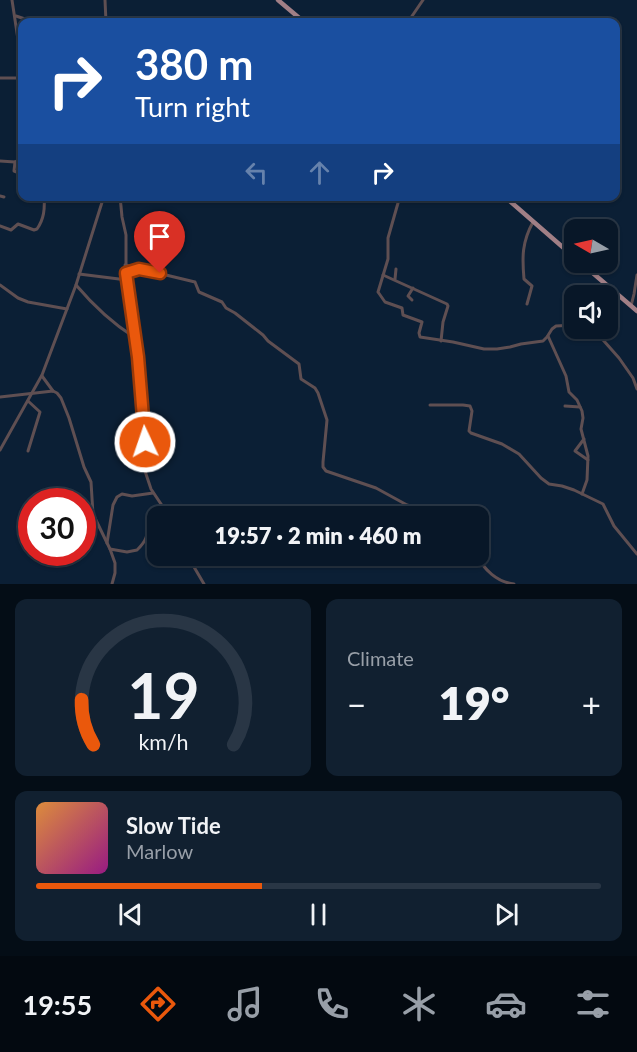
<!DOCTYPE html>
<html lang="en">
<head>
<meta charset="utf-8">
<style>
	body { margin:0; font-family:Lato,sans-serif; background:#112030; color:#f1f3f6; height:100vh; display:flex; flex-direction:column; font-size:22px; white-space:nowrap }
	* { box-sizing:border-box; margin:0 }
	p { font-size:20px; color:#989fa8 }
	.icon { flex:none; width:33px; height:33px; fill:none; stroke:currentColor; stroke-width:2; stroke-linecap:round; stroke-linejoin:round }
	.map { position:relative; height:584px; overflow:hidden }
	.details { display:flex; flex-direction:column; gap:15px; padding:15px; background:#040d16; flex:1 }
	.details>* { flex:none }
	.hud { position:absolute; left:18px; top:18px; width:602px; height:183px; border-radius:12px; box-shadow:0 2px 4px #0004,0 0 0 2px #293645; background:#1a4fa0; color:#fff; overflow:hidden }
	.needle { width:39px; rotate:279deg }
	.fabs { position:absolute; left:564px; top:219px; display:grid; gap:12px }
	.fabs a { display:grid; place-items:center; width:54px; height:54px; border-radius:12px; background:#081728; box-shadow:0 2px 4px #0004,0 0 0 2px #293645; font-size:30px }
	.speed { position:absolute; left:18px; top:488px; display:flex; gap:12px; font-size:30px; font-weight:700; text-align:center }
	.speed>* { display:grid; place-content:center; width:78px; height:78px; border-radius:50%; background:#081728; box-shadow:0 2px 4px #0004,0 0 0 2px #293645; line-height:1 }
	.speed .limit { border:9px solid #d22; background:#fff; color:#111 }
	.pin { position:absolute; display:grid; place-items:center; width:51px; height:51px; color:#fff; margin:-62px -26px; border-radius:50% 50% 50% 0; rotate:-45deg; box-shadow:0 0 6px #0007 }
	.pin .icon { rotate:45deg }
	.me { position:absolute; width:66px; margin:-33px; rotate:357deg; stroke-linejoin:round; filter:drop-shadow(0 0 4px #0008) }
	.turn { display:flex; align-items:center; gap:21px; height:126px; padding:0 18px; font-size:27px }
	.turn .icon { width:78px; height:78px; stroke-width:2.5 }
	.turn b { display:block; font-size:42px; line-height:51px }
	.lanes { display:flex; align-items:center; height:57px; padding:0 18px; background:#0003; justify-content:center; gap:30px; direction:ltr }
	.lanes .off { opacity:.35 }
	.big { font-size:45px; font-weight:800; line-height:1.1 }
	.details .card { flex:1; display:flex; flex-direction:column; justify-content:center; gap:9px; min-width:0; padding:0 21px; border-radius:12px; background:#112030 }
	.details .dial { align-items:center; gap:0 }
	.dial svg { height:156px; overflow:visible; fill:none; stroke:#293645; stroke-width:7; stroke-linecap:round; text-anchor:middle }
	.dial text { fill:#f1f3f6; stroke:none }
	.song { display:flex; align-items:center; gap:18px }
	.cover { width:72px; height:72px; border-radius:9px; background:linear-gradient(135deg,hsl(30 70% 55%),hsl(310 70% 35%)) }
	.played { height:6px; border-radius:3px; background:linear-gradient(90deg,#ea580c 40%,#293645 40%) }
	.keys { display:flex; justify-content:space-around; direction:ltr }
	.heat { display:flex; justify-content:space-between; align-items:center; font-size:33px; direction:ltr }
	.details .tiles { flex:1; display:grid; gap:15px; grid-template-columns:1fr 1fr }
	.card:last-child { grid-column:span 2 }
	.trip { position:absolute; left:147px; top:506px; width:342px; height:60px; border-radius:12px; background:#081728; box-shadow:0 2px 4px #0004,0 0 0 2px #293645; font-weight:800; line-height:60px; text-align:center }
	.tab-bar { display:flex; height:96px; justify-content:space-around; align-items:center; background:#030910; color:#989fa8 }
	.tab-bar .icon { width:42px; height:42px }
	.tab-bar .on { color:#ea580c }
	.tab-bar b { font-size:27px; color:#f1f3f6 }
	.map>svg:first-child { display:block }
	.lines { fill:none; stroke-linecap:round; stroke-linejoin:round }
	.street { stroke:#5f4f52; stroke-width:3 }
	.primary { stroke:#a17f86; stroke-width:4.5 }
	.route-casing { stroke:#983908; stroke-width:15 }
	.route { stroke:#ea580c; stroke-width:10 }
</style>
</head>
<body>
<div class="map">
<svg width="637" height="584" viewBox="0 0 637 584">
	<rect width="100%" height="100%" fill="#0b1f35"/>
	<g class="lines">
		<g class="street">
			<polyline points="12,0 22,66"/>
			<polyline points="105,0 106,22"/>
			<polyline points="16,16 34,22"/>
			<polyline points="408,22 423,0"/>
			<polyline points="0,78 22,78"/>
			<polyline points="0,161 15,162 22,158"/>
			<polyline points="15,162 14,171 22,174"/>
			<polyline points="0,196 4,197"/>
			<polyline points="120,196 122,217 126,235 126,273 138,357 144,420 144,439 146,448 145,471 151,489 169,516"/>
			<polyline points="400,196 388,238 388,259 378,292 385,302 402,308 403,315 422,322 419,333 420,337 453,342 484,349 497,349 510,347 521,344 543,341 547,337 552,329 556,326 574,325"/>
			<path d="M0,226L11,230L18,224L34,230L37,229C44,219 45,209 44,196"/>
			<polyline points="125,265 137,268"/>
			<polyline points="126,273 141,269 195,282 199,292 222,302 226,308 235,313 263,335 268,341 299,364 301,379 315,388 318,393 327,420 323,462 323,467 326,471 376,488 407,505 444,516"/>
			<polyline points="79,274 127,280"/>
			<polyline points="383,275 447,304 448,306 443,322 441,341"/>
			<polyline points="395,279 396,269"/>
			<polyline points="0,285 18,298 28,302 67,309"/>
			<path d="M76,285C93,305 112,323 134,337"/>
			<polyline points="412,300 408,296 413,288"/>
			<path d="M527,304L532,286L524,279C522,257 522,242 533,222"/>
			<polyline points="631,306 634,294 637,275"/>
			<polyline points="591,328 596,332 619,358 633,378 637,389"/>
			<polyline points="548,336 566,376 569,392 577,400 582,411 583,418 581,429 588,456 587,480 582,494"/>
			<polyline points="42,376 53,391"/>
			<polyline points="0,397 53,391 57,393 61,398 69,418 84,467 91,482 93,514 110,549 115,563 115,573 112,584"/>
			<polyline points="430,405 463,405 470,406 472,411 469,431 471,433 502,444 519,454 541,478 549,484 562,486 574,490 603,504 614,526 637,554"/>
			<polyline points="565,406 580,407"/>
			<polyline points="584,439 575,451 588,460"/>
			<polyline points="0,450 42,375 76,285 104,196"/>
			<polyline points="28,451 40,412 28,401"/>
			<polyline points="107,543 113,505 117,497 122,494 132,496 153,493"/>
			<path d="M110,549L127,552L137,550C154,534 143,529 149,512L168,515"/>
			<polyline points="187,555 204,584"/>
			<path d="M477,555C484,570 497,582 514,584"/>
		</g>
		<g class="primary">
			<polyline points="278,0 304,22"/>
			<polyline points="504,196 574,257"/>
			<polyline points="580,262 637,311"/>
		</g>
	</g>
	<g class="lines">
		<g class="route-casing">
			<polyline id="route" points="145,442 138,357 126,273 139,269 160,273"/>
		</g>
		<use href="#route" class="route"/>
	</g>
</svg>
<div class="fabs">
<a><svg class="needle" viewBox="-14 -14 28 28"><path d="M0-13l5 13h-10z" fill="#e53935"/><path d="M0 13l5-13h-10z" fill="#989fa8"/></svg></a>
<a><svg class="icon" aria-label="sound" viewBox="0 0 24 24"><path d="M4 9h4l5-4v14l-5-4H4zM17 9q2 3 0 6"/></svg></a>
</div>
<div class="speed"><div class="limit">30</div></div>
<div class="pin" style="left:160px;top:273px;background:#d93025"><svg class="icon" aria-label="arrive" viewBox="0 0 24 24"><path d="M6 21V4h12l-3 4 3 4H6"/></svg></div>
<svg class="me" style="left:145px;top:442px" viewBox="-20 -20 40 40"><circle r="17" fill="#ea580c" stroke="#fff" stroke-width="3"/><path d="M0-11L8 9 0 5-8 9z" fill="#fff"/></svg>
<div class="trip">19:57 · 2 min · 460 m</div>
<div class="hud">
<div class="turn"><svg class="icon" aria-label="right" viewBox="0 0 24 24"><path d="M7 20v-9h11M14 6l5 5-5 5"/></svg><div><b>380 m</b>Turn right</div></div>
<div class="lanes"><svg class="icon off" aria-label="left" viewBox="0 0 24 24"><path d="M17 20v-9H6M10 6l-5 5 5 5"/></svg><svg class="icon off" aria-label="ahead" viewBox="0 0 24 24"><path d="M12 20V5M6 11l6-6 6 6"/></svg><svg class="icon" aria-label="right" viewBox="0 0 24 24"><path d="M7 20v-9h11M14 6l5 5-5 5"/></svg></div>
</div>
</div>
<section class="details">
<div class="tiles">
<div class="card dial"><svg viewBox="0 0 100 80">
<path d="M14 69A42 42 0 1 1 86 69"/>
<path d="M14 69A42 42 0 0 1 8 46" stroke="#ea580c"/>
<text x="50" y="56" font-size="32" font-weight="700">19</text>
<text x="50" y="72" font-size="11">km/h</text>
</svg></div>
<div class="card"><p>Climate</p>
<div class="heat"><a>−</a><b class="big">19°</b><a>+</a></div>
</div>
<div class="card">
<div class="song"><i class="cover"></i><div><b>Slow Tide</b><p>Marlow</p></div></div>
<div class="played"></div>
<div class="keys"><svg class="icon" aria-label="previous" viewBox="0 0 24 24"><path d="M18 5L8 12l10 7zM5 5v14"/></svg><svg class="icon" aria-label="pause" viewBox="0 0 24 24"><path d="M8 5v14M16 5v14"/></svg><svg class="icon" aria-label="next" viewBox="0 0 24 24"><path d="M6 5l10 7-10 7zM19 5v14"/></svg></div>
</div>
</div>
</section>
<nav class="tab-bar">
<b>19:55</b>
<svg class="icon on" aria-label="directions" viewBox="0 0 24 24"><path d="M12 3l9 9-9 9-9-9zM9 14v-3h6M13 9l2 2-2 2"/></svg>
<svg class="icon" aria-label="music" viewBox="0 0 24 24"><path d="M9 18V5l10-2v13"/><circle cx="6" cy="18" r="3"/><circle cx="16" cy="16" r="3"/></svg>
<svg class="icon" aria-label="phone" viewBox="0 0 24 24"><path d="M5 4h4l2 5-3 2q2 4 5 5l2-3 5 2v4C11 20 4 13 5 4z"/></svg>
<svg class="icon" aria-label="climate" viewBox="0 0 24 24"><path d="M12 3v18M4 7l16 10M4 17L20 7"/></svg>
<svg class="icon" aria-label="car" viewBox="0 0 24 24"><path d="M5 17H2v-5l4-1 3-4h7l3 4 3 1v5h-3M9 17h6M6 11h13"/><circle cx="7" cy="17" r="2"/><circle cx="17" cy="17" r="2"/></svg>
<svg class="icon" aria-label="filters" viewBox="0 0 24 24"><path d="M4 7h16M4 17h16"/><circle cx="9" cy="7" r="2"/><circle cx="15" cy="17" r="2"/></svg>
</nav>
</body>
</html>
